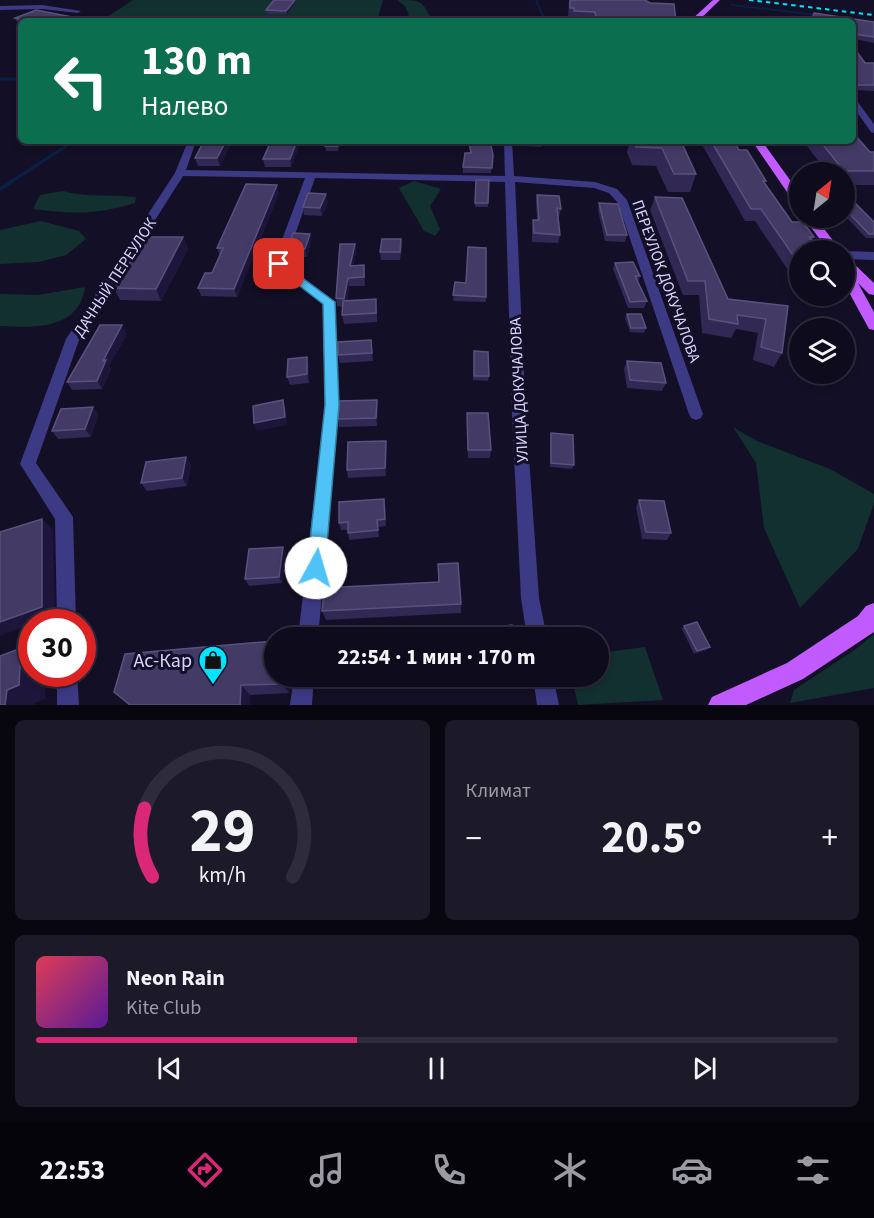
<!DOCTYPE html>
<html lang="ru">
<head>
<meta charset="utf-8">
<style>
	body { margin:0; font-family:"Source Sans 3",sans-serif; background:#1c1929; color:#f1f3f6; height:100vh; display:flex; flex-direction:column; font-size:22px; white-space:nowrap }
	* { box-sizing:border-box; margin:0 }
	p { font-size:20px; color:#9b9ba3 }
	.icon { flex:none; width:33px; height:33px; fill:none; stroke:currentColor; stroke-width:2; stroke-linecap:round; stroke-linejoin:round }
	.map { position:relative; height:705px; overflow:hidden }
	.details { display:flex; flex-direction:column; gap:15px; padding:15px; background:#08060f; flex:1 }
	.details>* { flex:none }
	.guide { position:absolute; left:18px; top:18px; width:838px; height:126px; border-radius:9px; box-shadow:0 3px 9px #0003,0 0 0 2px #2e2b3b; background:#0b6e4f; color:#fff; overflow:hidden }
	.needle { width:39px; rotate:30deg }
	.buttons { position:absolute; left:789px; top:162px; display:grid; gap:12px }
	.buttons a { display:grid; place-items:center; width:66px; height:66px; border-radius:50%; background:#0e0b1c; box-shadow:0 3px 9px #0003,0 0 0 2px #2e2b3b; font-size:30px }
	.speed { position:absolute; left:18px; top:609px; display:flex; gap:12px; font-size:30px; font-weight:700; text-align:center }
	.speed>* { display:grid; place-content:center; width:78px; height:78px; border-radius:50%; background:#0e0b1c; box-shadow:0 3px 9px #0003,0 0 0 2px #2e2b3b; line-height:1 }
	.speed .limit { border:9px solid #d22; background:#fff; color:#111 }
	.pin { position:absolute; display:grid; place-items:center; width:51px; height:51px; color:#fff; margin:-26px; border-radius:12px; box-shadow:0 3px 9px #0006 }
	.me { position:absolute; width:66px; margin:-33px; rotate:6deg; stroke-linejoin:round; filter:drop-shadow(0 0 4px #0008) }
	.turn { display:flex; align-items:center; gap:21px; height:126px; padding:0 24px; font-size:27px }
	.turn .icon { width:78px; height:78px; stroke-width:2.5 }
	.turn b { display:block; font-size:42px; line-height:51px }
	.big { font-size:45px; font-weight:700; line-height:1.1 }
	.details .widget { flex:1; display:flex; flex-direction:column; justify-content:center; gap:9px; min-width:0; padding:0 21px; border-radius:9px; background:#1c1929 }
	.details .dial { align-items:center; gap:0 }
	.dial svg { height:156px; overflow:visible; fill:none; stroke:#2e2b3b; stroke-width:7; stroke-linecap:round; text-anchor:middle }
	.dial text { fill:#f1f3f6; stroke:none }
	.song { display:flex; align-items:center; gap:18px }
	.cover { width:72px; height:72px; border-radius:9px; background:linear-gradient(135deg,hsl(350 70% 55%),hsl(270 70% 35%)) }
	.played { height:6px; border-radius:3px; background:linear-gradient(90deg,#db2777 40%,#2e2b3b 40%) }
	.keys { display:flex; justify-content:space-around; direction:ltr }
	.heat { display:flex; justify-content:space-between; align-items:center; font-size:33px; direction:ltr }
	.details .tiles { flex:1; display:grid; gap:15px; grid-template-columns:1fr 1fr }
	.widget:last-child { grid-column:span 2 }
	.trip { position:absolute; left:264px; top:627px; width:345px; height:60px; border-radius:30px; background:#0e0b1c; box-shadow:0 3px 9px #0003,0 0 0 2px #2e2b3b; font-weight:700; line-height:60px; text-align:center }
	.dock { display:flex; height:96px; justify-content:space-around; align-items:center; background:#06040b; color:#9b9ba3 }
	.dock .icon { width:42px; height:42px }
	.dock .active { color:#db2777 }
	.dock b { font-size:27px; color:#f1f3f6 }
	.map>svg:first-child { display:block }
	.green { fill:#12302f }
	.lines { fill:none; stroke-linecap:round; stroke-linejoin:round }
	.stream-far2 { stroke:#0a1f44; stroke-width:2 }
	.stream-far1 { stroke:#0a1f44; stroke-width:3 }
	.stream { stroke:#0a1f44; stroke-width:4 }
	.street { fill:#3d3a85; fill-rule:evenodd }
	.primary { fill:#c25bff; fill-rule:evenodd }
	.rail { stroke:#00e5ff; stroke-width:2; stroke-dasharray:4.5 4; stroke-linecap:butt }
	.wall { fill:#312854 }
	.shaded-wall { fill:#1d163a }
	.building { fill:#433a66; stroke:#5a527e; stroke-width:1.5 }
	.route { fill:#4fc3f7; stroke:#337fa1; stroke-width:1.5 }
	.labels { text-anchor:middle; stroke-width:6; stroke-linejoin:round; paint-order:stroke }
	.street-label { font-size:16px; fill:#d9d4ff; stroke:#130f26 }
	.near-poi-label { font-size:20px; fill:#d9d4ff; stroke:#130f26; text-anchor:end }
</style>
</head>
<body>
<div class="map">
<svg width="874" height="705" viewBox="0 0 874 705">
	<rect width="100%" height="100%" fill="#130f26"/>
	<g class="green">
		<polygon points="133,0 383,0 377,21 101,21"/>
		<path d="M397,0C422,0 421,0 433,21H385L402,19L409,15L405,6Z"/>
		<polygon points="414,181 441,189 430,206 440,229 435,236 424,231 399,188"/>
		<path d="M63,191C89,198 110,194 136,197L135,203C95,215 74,214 33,209L40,195Z"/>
		<polygon points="41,221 79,231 86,239 66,255 39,262 0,264 0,230"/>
		<path d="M85,287C79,330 34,328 0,326V294L38,295Z"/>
		<polygon points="733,427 757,441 830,469 874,494 874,503 858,549 800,608 764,528 756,463"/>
		<polygon points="874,634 874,688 790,703 794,690 856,649"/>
		<polygon points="645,647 663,700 578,705 572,677 598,676 599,653"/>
	</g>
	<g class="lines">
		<g class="stream-far2">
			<polyline points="536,0 545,21"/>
			<polyline points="731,5 818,15"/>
			<polyline points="0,79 21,79"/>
		</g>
		<g class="stream-far1">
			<polyline points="0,79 21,79"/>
			<polyline points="9,183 74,141"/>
		</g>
		<polyline class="stream" points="0,189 11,182"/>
		<g class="street">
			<polygon points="42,5 81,11 78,13 42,9 0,10 0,6"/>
			<polygon points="854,101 857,101 874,124 874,133 871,132 854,108"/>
			<polygon points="188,141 196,141 186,170 505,176 504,141 512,141 514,176 595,182 617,189 627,200 703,414 701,418 696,420 691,418 689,414 618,203 609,193 594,188 515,182 526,415 539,598 547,638 527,638 521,598 512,415 505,182 315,178 285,263 335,302 339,405 318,638 298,638 325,405 323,304 273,264 305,178 183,176 79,340 36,463 73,517 76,622 57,622 55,519 20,464 66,339 175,173"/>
			<polygon points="844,251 874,252 874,260 844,259"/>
			<polygon points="57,674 77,674 79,705 57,705"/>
			<polygon points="294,676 314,676 312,705 290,705"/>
			<polygon points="533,676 553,676 559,705 537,705"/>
		</g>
		<g class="primary">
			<polygon points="713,0 720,0 698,21 690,21"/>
			<polygon points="752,141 762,141 800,194 800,206 796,205"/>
			<polygon points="804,218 816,218 840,250 828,250"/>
			<polygon points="844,260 851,261 874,283 874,295 869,294 858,283 874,312 874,330 869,329 844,283"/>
			<polygon points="874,603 874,632 803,679 746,705 708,705 712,697 787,663 858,616 866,606"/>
		</g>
		<polyline class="rail" points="749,0 874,15"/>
	</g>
	<g class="wall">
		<polygon points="297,0 287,14 267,14 266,10"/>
		<polygon points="569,0 645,0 676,21 573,20 573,18 568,18"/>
		<polygon points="15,18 93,21 21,21 21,30"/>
		<polygon points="854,21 874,22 874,43 854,39"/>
		<polygon points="854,48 865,63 874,63 874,91 854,90"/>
		<polygon points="232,141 220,166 198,166 195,158"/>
		<polygon points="271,141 301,141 291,167 265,167 263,159"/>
		<polygon points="342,141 338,151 326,151 325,146"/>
		<polygon points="468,141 490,141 493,155 491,173 463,173 463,167 470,153"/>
		<polygon points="524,141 541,141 541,147 524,146"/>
		<polygon points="630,141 681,141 696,174 690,192 668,192 656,166 632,165 627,152"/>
		<polygon points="700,141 734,141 739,150 766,181 765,183 792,222 814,237 812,241 800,250 800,275 796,270 788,270 755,221 745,221"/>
		<polygon points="803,141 854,141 870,152 874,152 874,185 844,185 844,172 827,172"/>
		<polygon points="476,180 488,203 488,207 475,207"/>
		<polygon points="279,193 237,297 201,296 198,288 212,273 220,256 217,248"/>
		<polygon points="537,195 561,209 559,217 558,217 560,235 558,243 532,242 532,228 533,220 537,220 536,203"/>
		<polygon points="655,197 728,299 788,306 782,353 774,367 753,360 758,333 736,329 731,338 702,333 699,295 683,295 650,210"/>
		<polygon points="844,201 874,222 874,238 866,238 844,215"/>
		<polygon points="328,202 322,216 304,215 303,207"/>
		<polygon points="599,203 627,235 625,242 605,241 598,210"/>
		<polygon points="310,234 311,242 307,257 290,257 288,248"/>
		<polygon points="183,237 188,249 161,301 120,300 114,288"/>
		<polygon points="401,239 402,247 400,260 381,260 380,252"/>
		<polygon points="355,244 356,252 353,266 364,265 365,286 349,286 347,301 377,307 377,322 344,324 342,315 342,307 337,306 336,298"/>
		<polygon points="615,263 640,276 638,282 647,301 644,308 628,308 613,269"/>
		<polygon points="455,282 486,297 486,302 453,301"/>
		<polygon points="627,314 646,328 644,333 630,332 625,318"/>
		<polygon points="127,334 109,366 111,369 102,389 72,390 67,382"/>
		<polygon points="371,340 373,361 340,363 338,355"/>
		<polygon points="474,351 489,376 488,381 473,380"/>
		<polygon points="627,361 666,383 662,391 627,388 624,369"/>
		<polygon points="309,365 309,383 290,385 287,377"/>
		<polygon points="377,400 378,408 377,426 339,427 338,419"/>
		<polygon points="93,407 98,415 91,437 58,439 52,431"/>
		<polygon points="467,413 491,450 490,458 468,458"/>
		<polygon points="551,433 574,465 572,469 550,467 550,437"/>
		<polygon points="386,441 387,449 386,476 348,478 347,470"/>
		<polygon points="186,457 191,465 187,486 147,491 141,483"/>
		<polygon points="639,500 671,533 667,540 642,539 636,507"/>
		<polygon points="385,506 386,526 378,527 379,537 349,540 348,530 341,530 339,523"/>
		<polygon points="283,547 286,554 282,583 249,586 245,579"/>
		<polygon points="438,564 461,604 461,613 326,620 322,611 345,587 438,582"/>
		<polygon points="684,626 710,647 707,650 694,654 682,629"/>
		<polygon points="274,676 293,676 289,693 250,695 250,705 130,705"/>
	</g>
	<g class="shaded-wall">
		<polygon points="295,0 297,0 287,14 286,11"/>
		<polygon points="226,141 232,141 220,166 217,158"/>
		<polygon points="297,141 301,141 291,167 290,159"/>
		<polygon points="339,141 342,141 338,151 338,146"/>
		<polygon points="277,185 279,193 237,297 234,289"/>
		<polygon points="326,194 328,202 322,216 320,208"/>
		<polygon points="310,234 311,242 307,257 305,249"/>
		<polygon points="183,237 188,249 161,301 156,289"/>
		<polygon points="355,244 356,252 352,274 350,266"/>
		<polygon points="348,278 349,286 345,307 344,299"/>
		<polygon points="122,325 127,334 109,366 111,369 102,389 97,381 103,361"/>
		<polygon points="307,357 309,365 309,383 307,374"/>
		<polygon points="283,400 286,409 287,425 257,431 254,423"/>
		<polygon points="377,400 378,408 377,426 376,418"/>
		<polygon points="93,407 98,415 91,437 85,429"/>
		<polygon points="386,441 387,449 386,476 385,468"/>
		<polygon points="186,457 191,465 187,486 182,478"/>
		<polygon points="42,519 53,530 55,616 37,622 32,622 32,624 0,636 0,622"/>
		<polygon points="283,547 286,554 282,583 279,577"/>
		<polygon points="710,647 707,650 694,654 697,651"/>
		<polygon points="21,648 32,654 32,674 46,674 45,699 34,703 34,705 5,705 7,690"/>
		<polygon points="284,676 293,676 289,693 282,684"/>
		<polygon points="241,685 250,695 250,705 240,705"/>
	</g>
	<g class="building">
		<polygon points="274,0 295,0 286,11 266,10"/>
		<polygon points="570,0 645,0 650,3 674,4 676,21 597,21 595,12 574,11 574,8 570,8"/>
		<polygon points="36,10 93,21 28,21 15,18"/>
		<polygon points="814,13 874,22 874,37 854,34 854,21 811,21"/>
		<polygon points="854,48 865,63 874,63 874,85 854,85"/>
		<polygon points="854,134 870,152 874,152 874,171 844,171 820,141 854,141"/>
		<polygon points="204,141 226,141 217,158 195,158"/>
		<polygon points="271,141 297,141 290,159 263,159"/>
		<polygon points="327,141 339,141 338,146 325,146"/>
		<polygon points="469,141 490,141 493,155 492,168 463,167 465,153 471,153"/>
		<rect x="524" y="141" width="17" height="2"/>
		<polygon points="634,141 681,141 696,174 674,174 662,148 636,147"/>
		<polygon points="711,141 734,141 739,150 747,150 766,181 763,181 792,222 803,222 814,237 809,237 820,250 800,250 800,258 795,258 761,209 751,209"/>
		<polygon points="476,180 489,180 488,203 475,203"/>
		<polygon points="246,184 277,185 234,289 198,288 205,273 212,273 223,248 217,248"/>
		<polygon points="308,193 326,194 320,208 303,207"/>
		<polygon points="537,195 559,196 561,209 557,208 560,235 534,233 533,220 539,220"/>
		<polygon points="655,197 682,198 728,299 788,306 782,353 761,347 766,319 737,315 738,324 709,319 705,281 688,281"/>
		<polygon points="844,201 853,201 874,222 874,234 869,234 844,208"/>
		<polygon points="599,203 618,204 627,235 607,235"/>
		<polygon points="293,233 310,234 305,249 288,248"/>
		<polygon points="145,237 183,237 156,289 114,288"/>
		<polygon points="382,239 401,239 400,252 380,252"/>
		<polygon points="340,244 355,244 350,266 364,265 364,277 348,278 344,299 336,298"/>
		<polygon points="468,247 486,248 486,297 453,295 455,282 466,283"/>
		<polygon points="633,262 640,276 635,276 647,301 630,302 615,263"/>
		<polygon points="376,299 376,313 342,315 343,301"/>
		<polygon points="627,314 641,314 646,328 631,328"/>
		<polygon points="811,321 835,328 810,328"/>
		<polygon points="100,325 122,325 103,361 106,360 97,381 67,382"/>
		<polygon points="371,340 372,353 338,355 338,342"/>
		<polygon points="474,351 488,352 489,376 474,376"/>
		<polygon points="307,357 307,374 287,377 288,359"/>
		<polygon points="627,361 661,363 666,383 630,380"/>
		<polygon points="283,400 285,417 254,423 253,406"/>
		<polygon points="377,400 376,418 338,419 339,401"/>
		<polygon points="93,407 85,429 52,431 61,409"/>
		<polygon points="467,413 488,413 491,450 468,450"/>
		<polygon points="551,433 573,435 574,465 551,463"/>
		<polygon points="386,441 385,468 347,470 348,442"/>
		<polygon points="186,457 182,478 141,483 146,462"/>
		<polygon points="384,499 385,519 377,520 378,530 348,533 348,522 339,523 339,502"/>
		<polygon points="639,500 664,501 671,533 646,532"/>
		<polygon points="42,519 42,607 0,622 0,532"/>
		<polygon points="283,547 279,577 245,579 249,549"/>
		<polygon points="458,563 461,604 322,611 325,580 342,579 342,587 439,582 438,564"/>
		<polygon points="697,622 710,647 697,651 684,626"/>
		<polygon points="512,625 515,638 475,638 474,631"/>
		<polygon points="274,641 274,676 284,676 282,684 241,685 240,705 130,705 114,692 125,654"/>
		<polygon points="21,648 19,685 7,690 5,705 0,705 0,656"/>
	</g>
	<polygon class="route" points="279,261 335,302 339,405 325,568 322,574 316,577 309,574 307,568 325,405 323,304 275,267 274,264"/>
	<defs>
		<g id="shop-pin" transform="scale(1.5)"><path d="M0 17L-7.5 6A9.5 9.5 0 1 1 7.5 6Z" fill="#00e5ff" stroke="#130f26"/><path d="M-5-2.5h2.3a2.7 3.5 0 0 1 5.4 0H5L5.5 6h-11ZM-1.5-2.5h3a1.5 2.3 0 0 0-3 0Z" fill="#111"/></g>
	</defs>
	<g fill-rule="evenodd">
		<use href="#shop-pin" x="213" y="660"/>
	</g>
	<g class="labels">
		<g class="street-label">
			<text transform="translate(114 277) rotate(-57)" y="6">ДАЧНЫЙ ПЕРЕУЛОК</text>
			<text transform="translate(667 281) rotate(70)" y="6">ПЕРЕУЛОК ДОКУЧАЛОВА</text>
			<text transform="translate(518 390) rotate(-93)" y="6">УЛИЦА ДОКУЧАЛОВА</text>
		</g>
		<g class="near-poi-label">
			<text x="192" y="667">Ас-Кар</text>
		</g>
	</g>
</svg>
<div class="buttons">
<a><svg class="needle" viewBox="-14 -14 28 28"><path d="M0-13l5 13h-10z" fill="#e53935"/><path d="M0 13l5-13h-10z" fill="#9b9ba3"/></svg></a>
<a><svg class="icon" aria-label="search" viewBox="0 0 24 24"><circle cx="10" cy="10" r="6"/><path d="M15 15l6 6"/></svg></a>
<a><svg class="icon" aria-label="layers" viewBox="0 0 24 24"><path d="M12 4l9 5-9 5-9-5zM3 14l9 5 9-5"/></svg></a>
</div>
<div class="speed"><div class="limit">30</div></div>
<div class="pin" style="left:279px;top:264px;background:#d93025"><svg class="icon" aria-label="arrive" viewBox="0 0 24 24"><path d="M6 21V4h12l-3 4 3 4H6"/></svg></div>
<svg class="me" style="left:316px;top:568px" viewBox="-20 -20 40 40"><circle r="19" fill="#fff"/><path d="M0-13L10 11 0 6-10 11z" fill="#4fc3f7"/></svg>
<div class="trip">22:54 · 1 мин · 170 m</div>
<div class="guide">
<div class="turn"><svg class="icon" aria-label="left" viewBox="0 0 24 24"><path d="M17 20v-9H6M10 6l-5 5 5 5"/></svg><div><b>130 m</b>Налево</div></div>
</div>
</div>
<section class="details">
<div class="tiles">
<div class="widget dial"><svg viewBox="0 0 100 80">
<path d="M14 69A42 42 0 1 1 86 69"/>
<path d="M14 69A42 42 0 0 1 10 34" stroke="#db2777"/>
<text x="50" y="56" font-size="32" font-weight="700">29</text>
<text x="50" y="72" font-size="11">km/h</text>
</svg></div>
<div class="widget"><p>Климат</p>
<div class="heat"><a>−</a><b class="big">20.5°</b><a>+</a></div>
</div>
<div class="widget">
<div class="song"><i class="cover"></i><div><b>Neon Rain</b><p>Kite Club</p></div></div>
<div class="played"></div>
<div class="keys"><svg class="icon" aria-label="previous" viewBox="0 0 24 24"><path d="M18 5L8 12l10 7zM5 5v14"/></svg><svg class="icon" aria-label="pause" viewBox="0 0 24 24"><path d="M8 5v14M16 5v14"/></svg><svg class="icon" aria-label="next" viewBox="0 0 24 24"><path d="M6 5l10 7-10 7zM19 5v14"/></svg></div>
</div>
</div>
</section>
<nav class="dock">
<b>22:53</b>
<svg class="icon active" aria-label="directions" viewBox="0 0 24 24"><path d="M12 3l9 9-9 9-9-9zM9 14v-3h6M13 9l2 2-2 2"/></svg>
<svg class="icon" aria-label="music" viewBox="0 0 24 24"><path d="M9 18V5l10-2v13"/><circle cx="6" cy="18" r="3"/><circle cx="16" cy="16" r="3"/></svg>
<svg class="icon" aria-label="phone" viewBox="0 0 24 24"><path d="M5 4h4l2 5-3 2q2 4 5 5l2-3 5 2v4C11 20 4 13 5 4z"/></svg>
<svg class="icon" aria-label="climate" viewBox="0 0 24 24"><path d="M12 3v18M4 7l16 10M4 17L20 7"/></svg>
<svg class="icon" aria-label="car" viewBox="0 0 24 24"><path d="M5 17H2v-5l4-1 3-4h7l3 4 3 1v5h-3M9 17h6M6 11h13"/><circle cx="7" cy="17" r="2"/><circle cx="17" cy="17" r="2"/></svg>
<svg class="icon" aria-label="filters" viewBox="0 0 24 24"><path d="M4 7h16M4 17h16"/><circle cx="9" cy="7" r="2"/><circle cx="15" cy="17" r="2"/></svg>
</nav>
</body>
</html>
